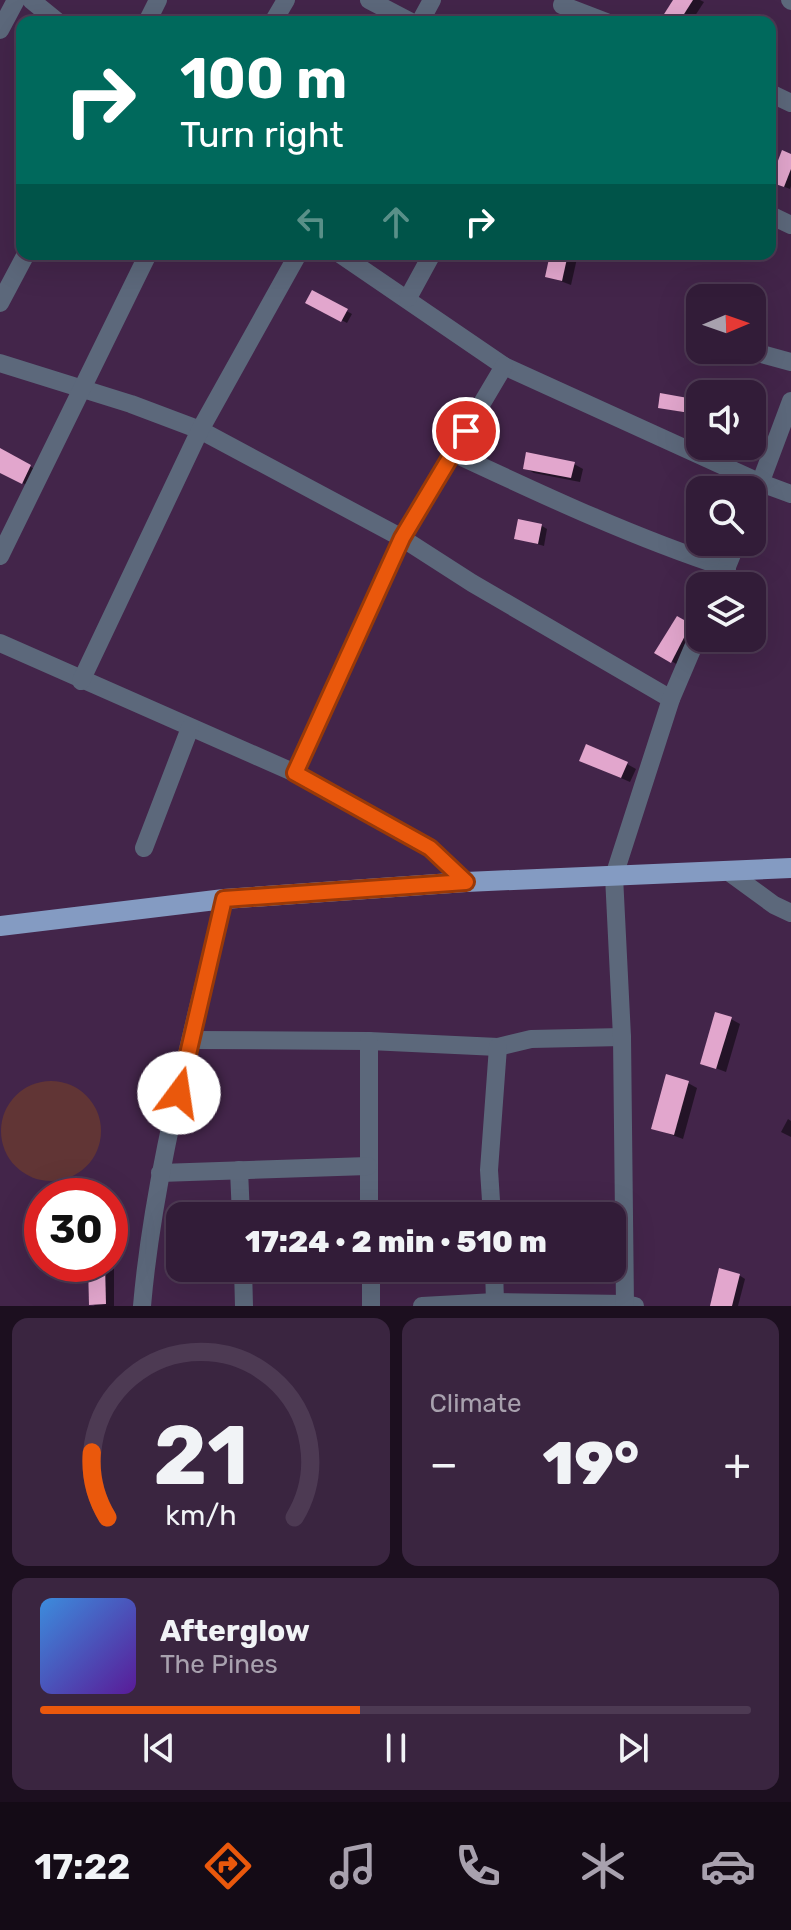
<!DOCTYPE html>
<html lang="en">
<head>
<meta charset="utf-8">
<style>
	body { margin:0; font-family:Rubik,sans-serif; background:#3a2540; color:#f1f3f6; height:100vh; display:flex; flex-direction:column; font-size:30px; white-space:nowrap }
	* { box-sizing:border-box; margin:0 }
	p { font-size:26px; color:#a8a1ae }
	.icon { flex:none; width:44px; height:44px; fill:none; stroke:currentColor; stroke-width:2; stroke-linecap:round; stroke-linejoin:round }
	.map { position:relative; height:1306px; overflow:hidden }
	.details { display:flex; flex-direction:column; gap:12px; padding:12px; background:#1c0f1f; flex:1 }
	.details>* { flex:none }
	.guide { position:absolute; left:16px; top:16px; width:760px; height:244px; border-radius:16px; box-shadow:0 8px 32px #0002,0 0 0 2px #4d3a53; background:#00695c; color:#fff; overflow:hidden }
	.needle { width:52px; rotate:88deg }
	.fabs { position:absolute; left:686px; top:284px; display:grid; gap:16px }
	.fabs a { display:grid; place-items:center; width:80px; height:80px; border-radius:16px; background:#321c38; box-shadow:0 8px 32px #0002,0 0 0 2px #4d3a53; font-size:40px }
	.speed { position:absolute; left:24px; top:1178px; display:flex; gap:16px; font-size:40px; font-weight:700; text-align:center }
	.speed>* { display:grid; place-content:center; width:104px; height:104px; border-radius:50%; background:#321c38; box-shadow:0 8px 32px #0002,0 0 0 2px #4d3a53; line-height:1 }
	.speed .limit { border:12px solid #d22; background:#fff; color:#111 }
	.pin { position:absolute; display:grid; place-items:center; width:68px; height:68px; color:#fff; margin:-34px; border:4px solid #fff; border-radius:50%; box-shadow:0 2px 8px #0007 }
	.me { position:absolute; width:88px; margin:-44px; rotate:14deg; stroke-linejoin:round; filter:drop-shadow(0 0 6px #0008) }
	.turn { display:flex; align-items:center; gap:28px; height:168px; padding:0 32px; font-size:36px }
	.turn .icon { width:104px; height:104px; stroke-width:2.5 }
	.turn b { display:block; font-size:56px; line-height:68px }
	.lanes { display:flex; align-items:center; height:76px; padding:0 32px; background:#0003; justify-content:center; gap:40px; direction:ltr }
	.lanes .off { opacity:.35 }
	.big { font-size:60px; font-weight:800; line-height:1.1 }
	.details .card { flex:1; display:flex; flex-direction:column; justify-content:center; gap:12px; min-width:0; padding:0 28px; border-radius:16px; background:#3a2540 }
	.details .dial { align-items:center; gap:0 }
	.dial svg { height:208px; overflow:visible; fill:none; stroke:#4d3a53; stroke-width:7; stroke-linecap:round; text-anchor:middle }
	.dial text { fill:#f1f3f6; stroke:none }
	.song { display:flex; align-items:center; gap:24px }
	.cover { width:96px; height:96px; border-radius:12px; background:linear-gradient(135deg,hsl(210 70% 55%),hsl(270 70% 35%)) }
	.played { height:8px; border-radius:4px; background:linear-gradient(90deg,#ea580c 45%,#4d3a53 45%) }
	.keys { display:flex; justify-content:space-around; direction:ltr }
	.heat { display:flex; justify-content:space-between; align-items:center; font-size:44px; direction:ltr }
	.details .tiles { flex:1; display:grid; gap:12px; grid-template-columns:1fr 1fr }
	.card:last-child { grid-column:span 2 }
	.trip { position:absolute; left:166px; top:1202px; width:460px; height:80px; border-radius:16px; background:#321c38; box-shadow:0 8px 32px #0002,0 0 0 2px #4d3a53; font-weight:800; line-height:80px; text-align:center }
	.menu { display:flex; height:128px; justify-content:space-around; align-items:center; background:#140b16; color:#a8a1ae }
	.menu .icon { width:56px; height:56px }
	.menu .current { color:#ea580c }
	.menu b { font-size:36px; color:#f1f3f6 }
	.map>svg:first-child { display:block }
	.pitch { fill:#613535 }
	.shadow { fill:#0007 }
	.building { fill:#e2a6cd }
	.lines { fill:none; stroke-linecap:round; stroke-linejoin:round }
	.minor { stroke:#5c687b; stroke-width:18 }
	.major { stroke:#849bc2; stroke-width:20 }
	.route-casing { stroke:#983908; stroke-width:20 }
	.route { stroke:#ea580c; stroke-width:14 }
</style>
</head>
<body>
<div class="map">
<svg width="791" height="1306" viewBox="0 0 791 1306">
	<rect width="100%" height="100%" fill="#43254a"/>
	<circle class="pitch" cx="51" cy="1131" r="50"/>
	<g class="shadow">
		<polygon points="676,0 700,0 704,2 691,22 661,22"/>
		<polygon points="791,156 791,186 790,189 777,184"/>
		<polygon points="552,254 578,254 571,285 547,276"/>
		<polygon points="312,292 352,314 347,323 307,302"/>
		<polygon points="698,402 700,416 660,407"/>
		<polygon points="0,450 40,472 32,488 0,471"/>
		<polygon points="574,464 583,469 580,482 534,473 525,468"/>
		<polygon points="542,526 547,529 544,546 516,538"/>
		<polygon points="752,608 766,614 757,642 744,638 752,638"/>
		<polygon points="677,618 699,631 681,667 657,652"/>
		<polygon points="627,764 636,769 630,782 591,765"/>
		<polygon points="731,1019 740,1024 726,1072 702,1063"/>
		<polygon points="688,1083 697,1088 683,1139 653,1128"/>
		<polygon points="788,1119 791,1121 791,1137 781,1132"/>
		<polygon points="110,1240 114,1242 114,1306 95,1306 91,1303 90,1264 110,1264"/>
		<polygon points="739,1275 745,1279 738,1306 714,1306"/>
	</g>
	<g class="building">
		<polygon points="673,0 693,0 679,22 659,22"/>
		<polygon points="782,150 791,154 791,169 784,187 770,182"/>
		<polygon points="550,254 568,254 562,281 545,277"/>
		<polygon points="312,290 348,309 341,322 305,303"/>
		<polygon points="660,393 699,400 696,414 658,408"/>
		<polygon points="0,448 31,465 22,484 0,473"/>
		<polygon points="526,452 575,462 571,478 523,469"/>
		<polygon points="518,519 542,524 538,544 514,539"/>
		<polygon points="677,616 691,624 671,663 654,653"/>
		<polygon points="586,744 628,762 621,778 579,761"/>
		<polygon points="715,1012 732,1017 716,1069 700,1064"/>
		<polygon points="666,1074 689,1081 674,1135 651,1129"/>
		<polygon points="88,1264 105,1264 106,1304 89,1305"/>
		<polygon points="719,1268 740,1274 732,1306 710,1306"/>
	</g>
	<g class="lines">
		<g class="minor">
			<polyline points="31,0 58,22"/>
			<polyline points="369,0 411,22"/>
			<polyline points="790,0 791,1"/>
			<polyline points="562,5 606,22"/>
			<polyline points="147,22 158,0"/>
			<polyline points="273,22 286,0"/>
			<polyline points="420,22 432,0"/>
			<polyline points="0,30 16,0"/>
			<polyline points="770,93 791,103"/>
			<polyline points="770,215 791,225"/>
			<polyline points="340,254 504,366 761,483 791,494"/>
			<polyline points="408,298 432,254"/>
			<polyline points="0,303 26,254"/>
			<polyline points="695,335 700,337"/>
			<polyline points="747,350 791,362"/>
			<polyline points="0,363 131,404 200,430 402,538 472,583 671,699"/>
			<path d="M453,453C543,495 632,537 727,568"/>
			<polyline points="752,505 791,401"/>
			<polyline points="0,556 148,254"/>
			<polyline points="719,586 737,542"/>
			<polyline points="0,643 295,773 430,848 466,882"/>
			<polyline points="81,681 200,430 298,254"/>
			<polyline points="295,773 402,538 504,366"/>
			<polyline points="144,848 190,728"/>
			<polyline points="726,870 774,905 791,913"/>
			<polyline points="192,1040 369,1041 498,1047 531,1039 622,1037"/>
			<polyline points="369,1041 369,1216"/>
			<polyline points="239,1170 241,1216"/>
			<polyline points="160,1173 368,1166"/>
			<polyline points="492,1216 489,1170 498,1047"/>
			<polyline points="243,1268 244,1306"/>
			<polyline points="371,1268 371,1306"/>
			<polyline points="494,1268 495,1302"/>
			<path d="M142,1306C154,1168 193,1034 224,899"/>
			<polyline points="422,1306 495,1302 625,1304 635,1306"/>
			<polyline points="625,1306 622,1037 614,876 671,699 700,631"/>
		</g>
		<polyline class="major" points="0,926 224,899 466,882 791,868"/>
	</g>
	<g class="lines">
		<g class="route-casing">
			<polyline id="route" points="179,1093 224,899 466,882 430,848 295,773 402,538 466,431"/>
		</g>
		<use href="#route" class="route"/>
	</g>
</svg>
<div class="fabs">
<a><svg class="needle" viewBox="-14 -14 28 28"><path d="M0-13l5 13h-10z" fill="#e53935"/><path d="M0 13l5-13h-10z" fill="#a8a1ae"/></svg></a>
<a><svg class="icon" aria-label="sound" viewBox="0 0 24 24"><path d="M4 9h4l5-4v14l-5-4H4zM17 9q2 3 0 6"/></svg></a>
<a><svg class="icon" aria-label="search" viewBox="0 0 24 24"><circle cx="10" cy="10" r="6"/><path d="M15 15l6 6"/></svg></a>
<a><svg class="icon" aria-label="layers" viewBox="0 0 24 24"><path d="M12 4l9 5-9 5-9-5zM3 14l9 5 9-5"/></svg></a>
</div>
<div class="speed"><div class="limit">30</div></div>
<div class="pin" style="left:466px;top:431px;background:#d93025"><svg class="icon" aria-label="arrive" viewBox="0 0 24 24"><path d="M6 21V4h12l-3 4 3 4H6"/></svg></div>
<svg class="me" style="left:179px;top:1093px" viewBox="-20 -20 40 40"><circle r="19" fill="#fff"/><path d="M0-13L10 11 0 6-10 11z" fill="#ea580c"/></svg>
<div class="trip">17:24 · 2 min · 510 m</div>
<div class="guide">
<div class="turn"><svg class="icon" aria-label="right" viewBox="0 0 24 24"><path d="M7 20v-9h11M14 6l5 5-5 5"/></svg><div><b>100 m</b>Turn right</div></div>
<div class="lanes"><svg class="icon off" aria-label="left" viewBox="0 0 24 24"><path d="M17 20v-9H6M10 6l-5 5 5 5"/></svg><svg class="icon off" aria-label="ahead" viewBox="0 0 24 24"><path d="M12 20V5M6 11l6-6 6 6"/></svg><svg class="icon" aria-label="right" viewBox="0 0 24 24"><path d="M7 20v-9h11M14 6l5 5-5 5"/></svg></div>
</div>
</div>
<section class="details">
<div class="tiles">
<div class="card dial"><svg viewBox="0 0 100 80">
<path d="M14 69A42 42 0 1 1 86 69"/>
<path d="M14 69A42 42 0 0 1 8 44" stroke="#ea580c"/>
<text x="50" y="56" font-size="32" font-weight="700">21</text>
<text x="50" y="72" font-size="11">km/h</text>
</svg></div>
<div class="card"><p>Climate</p>
<div class="heat"><a>−</a><b class="big">19°</b><a>+</a></div>
</div>
<div class="card">
<div class="song"><i class="cover"></i><div><b>Afterglow</b><p>The Pines</p></div></div>
<div class="played"></div>
<div class="keys"><svg class="icon" aria-label="previous" viewBox="0 0 24 24"><path d="M18 5L8 12l10 7zM5 5v14"/></svg><svg class="icon" aria-label="pause" viewBox="0 0 24 24"><path d="M8 5v14M16 5v14"/></svg><svg class="icon" aria-label="next" viewBox="0 0 24 24"><path d="M6 5l10 7-10 7zM19 5v14"/></svg></div>
</div>
</div>
</section>
<nav class="menu">
<b>17:22</b>
<svg class="icon current" aria-label="directions" viewBox="0 0 24 24"><path d="M12 3l9 9-9 9-9-9zM9 14v-3h6M13 9l2 2-2 2"/></svg>
<svg class="icon" aria-label="music" viewBox="0 0 24 24"><path d="M9 18V5l10-2v13"/><circle cx="6" cy="18" r="3"/><circle cx="16" cy="16" r="3"/></svg>
<svg class="icon" aria-label="phone" viewBox="0 0 24 24"><path d="M5 4h4l2 5-3 2q2 4 5 5l2-3 5 2v4C11 20 4 13 5 4z"/></svg>
<svg class="icon" aria-label="climate" viewBox="0 0 24 24"><path d="M12 3v18M4 7l16 10M4 17L20 7"/></svg>
<svg class="icon" aria-label="car" viewBox="0 0 24 24"><path d="M5 17H2v-5l4-1 3-4h7l3 4 3 1v5h-3M9 17h6M6 11h13"/><circle cx="7" cy="17" r="2"/><circle cx="17" cy="17" r="2"/></svg>
</nav>
</body>
</html>
